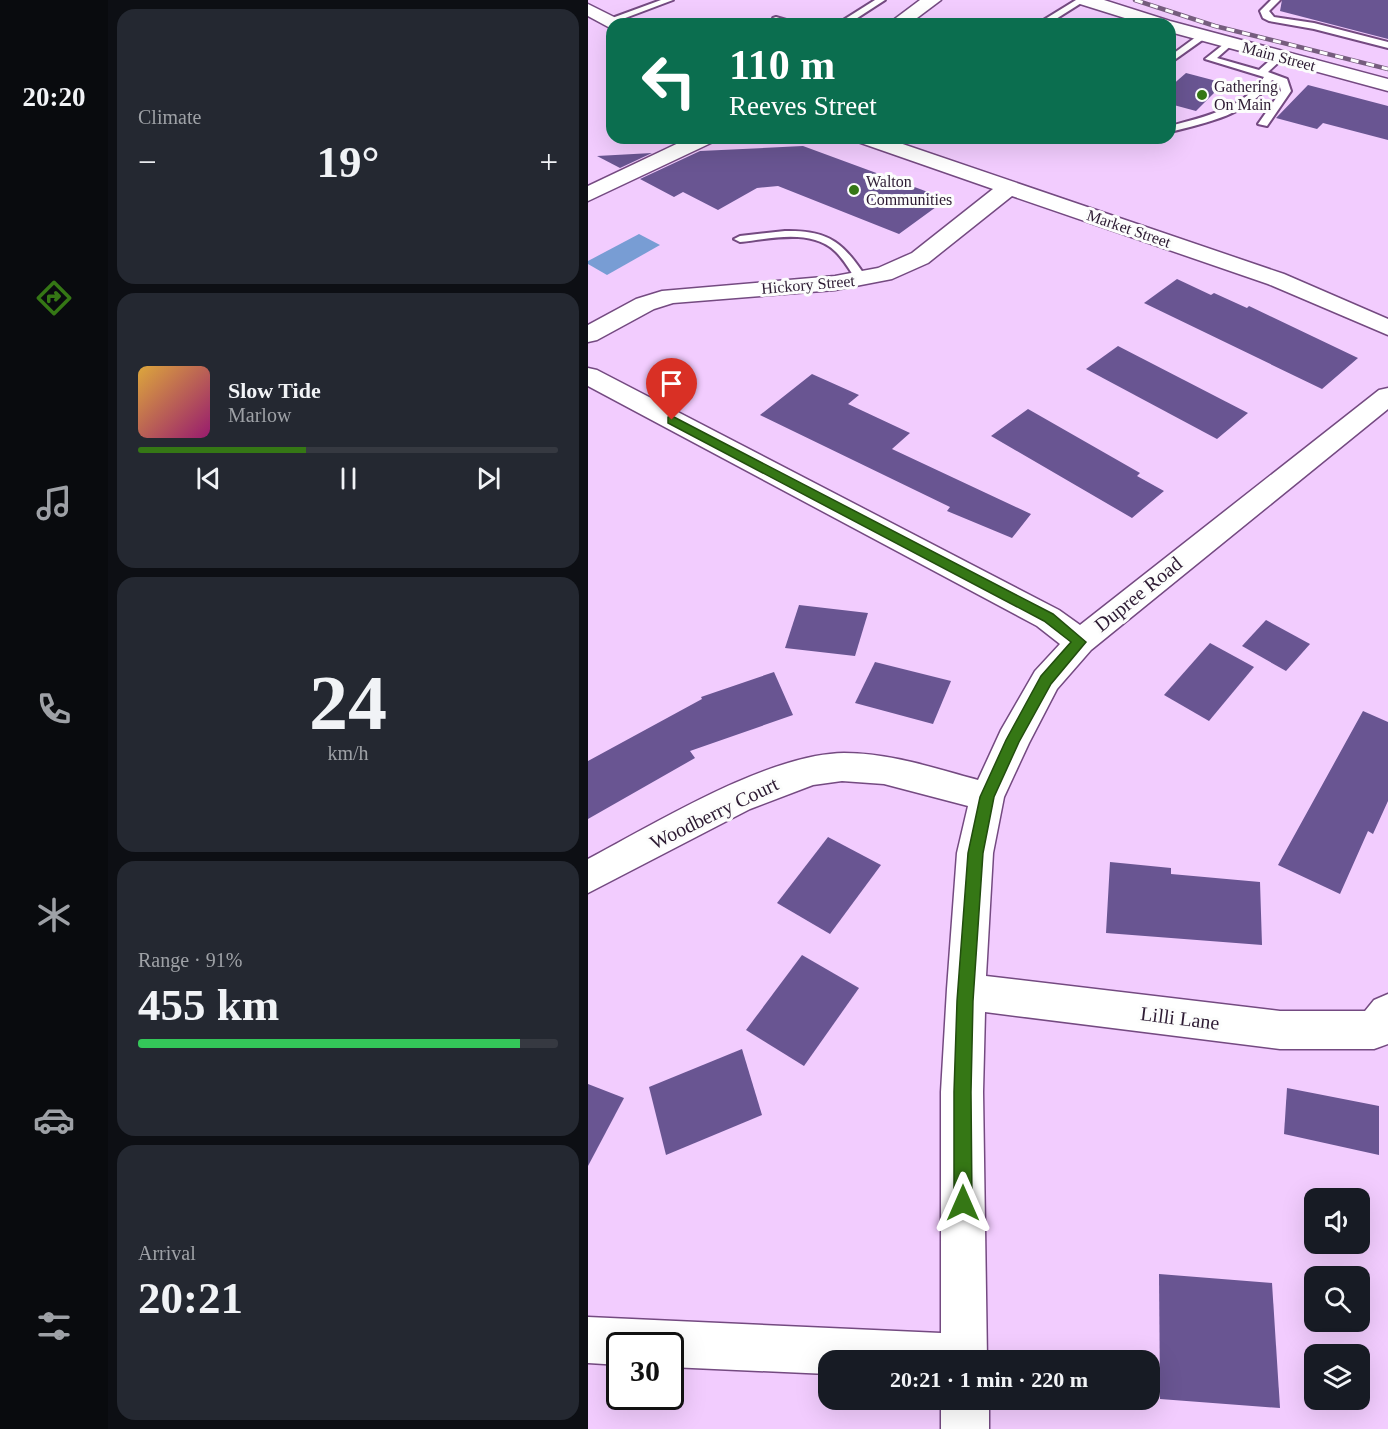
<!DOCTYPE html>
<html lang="en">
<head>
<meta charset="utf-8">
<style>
	body { margin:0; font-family:"Times New Roman",serif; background:#242831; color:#f1f3f6; height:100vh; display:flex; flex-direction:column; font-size:22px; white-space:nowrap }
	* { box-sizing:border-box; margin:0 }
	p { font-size:20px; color:#9ea1a6 }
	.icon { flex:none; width:33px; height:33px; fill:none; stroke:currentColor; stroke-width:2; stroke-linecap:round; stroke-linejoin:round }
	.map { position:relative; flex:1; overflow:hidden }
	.details { display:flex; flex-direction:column; gap:9px; padding:9px; background:#0d0f14; width:480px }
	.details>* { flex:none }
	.hud { position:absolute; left:18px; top:18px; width:570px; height:126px; border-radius:18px; box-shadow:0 6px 24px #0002; background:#0b6e4f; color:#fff; overflow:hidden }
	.controls { position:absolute; left:716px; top:1188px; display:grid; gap:12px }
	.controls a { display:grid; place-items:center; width:66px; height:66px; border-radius:12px; background:#171b24; box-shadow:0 6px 24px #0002; font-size:30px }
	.speed { position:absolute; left:18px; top:1332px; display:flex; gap:12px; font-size:30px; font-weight:700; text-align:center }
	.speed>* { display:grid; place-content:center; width:78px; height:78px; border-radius:50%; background:#171b24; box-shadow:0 6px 24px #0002; line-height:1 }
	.speed .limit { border:3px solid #111; border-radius:9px; background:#fff; color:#111 }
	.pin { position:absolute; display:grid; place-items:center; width:51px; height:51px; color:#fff; margin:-62px -26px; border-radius:50% 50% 50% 0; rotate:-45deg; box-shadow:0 0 6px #0007 }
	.pin .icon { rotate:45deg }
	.me { position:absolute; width:66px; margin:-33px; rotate:0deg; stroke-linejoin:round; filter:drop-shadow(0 0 4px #0008) }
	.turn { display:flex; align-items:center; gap:21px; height:126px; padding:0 24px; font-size:27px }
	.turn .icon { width:78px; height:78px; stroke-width:2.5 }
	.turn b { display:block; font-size:42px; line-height:51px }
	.big { font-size:45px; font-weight:800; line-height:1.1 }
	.details .tile { flex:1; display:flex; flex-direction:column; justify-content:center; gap:9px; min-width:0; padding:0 21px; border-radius:18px; background:#242831 }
	.details .dial { align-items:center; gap:0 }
	.dial b { font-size:78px; line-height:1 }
	.song { display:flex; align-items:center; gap:18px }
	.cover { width:72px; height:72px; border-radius:9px; background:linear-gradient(135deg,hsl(40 70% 55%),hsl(320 70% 35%)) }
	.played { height:6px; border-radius:3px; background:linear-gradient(90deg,#357715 40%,#363941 40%) }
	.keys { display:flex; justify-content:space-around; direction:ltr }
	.heat { display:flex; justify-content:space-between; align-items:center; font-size:33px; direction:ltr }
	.charge { height:9px; border-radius:4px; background:linear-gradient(90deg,#34c759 91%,#363941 0) }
	.trip { position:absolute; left:230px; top:1350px; width:342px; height:60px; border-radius:18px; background:#171b24; box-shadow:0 6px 24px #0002; font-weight:800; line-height:60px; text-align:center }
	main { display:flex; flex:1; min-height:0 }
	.dock { display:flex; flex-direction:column; width:108px; justify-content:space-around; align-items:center; background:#090b0e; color:#9ea1a6 }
	.dock .icon { width:42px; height:42px }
	.dock .on { color:#357715 }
	.dock b { font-size:27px; color:#f1f3f6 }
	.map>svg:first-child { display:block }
	.water { fill:#789dd4 }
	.building { fill:#695592 }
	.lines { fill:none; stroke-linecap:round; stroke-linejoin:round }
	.lane-casing { stroke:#744a81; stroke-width:4 }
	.street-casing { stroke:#744a81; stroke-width:3 }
	.secondary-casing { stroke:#744a81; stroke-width:3 }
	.lane { fill:#fff; fill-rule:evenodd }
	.street { fill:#fff; fill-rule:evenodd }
	.secondary { fill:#fff; fill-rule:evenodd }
	.rail-casing { stroke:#765d7e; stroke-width:4.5 }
	.rail { stroke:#fcfdfc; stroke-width:3; stroke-dasharray:8; stroke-linecap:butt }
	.route { fill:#357715; stroke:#224d0e; stroke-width:1.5 }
	.poi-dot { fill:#357715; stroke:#fcfdfc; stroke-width:2 }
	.labels { text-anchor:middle; stroke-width:6; stroke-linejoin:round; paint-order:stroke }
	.far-street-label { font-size:16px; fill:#2d1b33; stroke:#fcfdfc }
	.far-poi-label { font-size:16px; fill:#2d1b33; stroke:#fcfdfc; text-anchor:start }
	.street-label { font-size:20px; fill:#2d1b33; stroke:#fcfdfc }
</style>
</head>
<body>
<main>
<nav class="dock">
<b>20:20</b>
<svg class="icon on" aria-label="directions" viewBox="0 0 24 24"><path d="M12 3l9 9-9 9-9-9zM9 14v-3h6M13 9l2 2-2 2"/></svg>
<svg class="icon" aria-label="music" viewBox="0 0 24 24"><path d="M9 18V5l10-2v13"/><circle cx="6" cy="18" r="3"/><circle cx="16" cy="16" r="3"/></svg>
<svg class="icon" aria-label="phone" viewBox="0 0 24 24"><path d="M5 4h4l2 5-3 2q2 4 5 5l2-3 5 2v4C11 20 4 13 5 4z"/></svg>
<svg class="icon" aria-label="climate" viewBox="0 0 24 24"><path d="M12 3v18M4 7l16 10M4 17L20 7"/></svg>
<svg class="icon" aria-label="car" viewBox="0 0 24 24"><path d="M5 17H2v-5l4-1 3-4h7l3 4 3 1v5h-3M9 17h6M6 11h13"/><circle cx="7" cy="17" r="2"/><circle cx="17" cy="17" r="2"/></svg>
<svg class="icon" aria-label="filters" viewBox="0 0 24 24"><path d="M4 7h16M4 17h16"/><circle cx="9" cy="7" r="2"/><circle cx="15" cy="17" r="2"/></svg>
</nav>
<section class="details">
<div class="tile"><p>Climate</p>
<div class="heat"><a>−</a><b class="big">19°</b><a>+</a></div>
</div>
<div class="tile">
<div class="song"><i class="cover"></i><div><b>Slow Tide</b><p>Marlow</p></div></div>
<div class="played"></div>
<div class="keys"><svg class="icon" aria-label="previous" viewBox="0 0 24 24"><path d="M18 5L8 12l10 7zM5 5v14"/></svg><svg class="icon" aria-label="pause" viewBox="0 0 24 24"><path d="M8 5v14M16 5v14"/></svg><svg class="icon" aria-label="next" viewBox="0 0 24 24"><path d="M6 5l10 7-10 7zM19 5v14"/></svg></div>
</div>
<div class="tile dial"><b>24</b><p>km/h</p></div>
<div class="tile"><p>Range · 91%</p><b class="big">455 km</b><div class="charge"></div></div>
<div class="tile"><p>Arrival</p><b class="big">20:21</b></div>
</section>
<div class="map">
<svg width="800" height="1429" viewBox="0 0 800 1429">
	<rect width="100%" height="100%" fill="#f2ccfe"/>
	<polygon class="water" points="51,234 72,245 19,275 0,264 0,261"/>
	<g class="building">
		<polygon points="694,0 800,0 800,39 692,11"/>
		<polygon points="598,73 636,83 608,111 582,104 582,87"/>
		<polygon points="720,85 800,106 800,140 735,123 729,129 688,118"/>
		<polygon points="215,146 359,199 311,234 190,186 169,188 130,210 95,192 86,197 52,179 112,151"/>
		<polygon points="64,153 32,168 9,156"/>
		<polygon points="589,279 623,295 626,293 659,308 661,306 770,358 734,389 556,303"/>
		<polygon points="530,346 660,413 629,439 498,369"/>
		<polygon points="224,374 271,395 260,404 322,433 304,449 443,514 424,538 359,511 362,507 172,415"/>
		<polygon points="440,409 552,473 549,476 576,491 544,518 403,436"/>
		<polygon points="211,605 280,613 267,656 197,648"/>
		<polygon points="678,620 722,644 698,671 654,646"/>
		<polygon points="622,643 666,667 621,721 576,695"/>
		<polygon points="287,662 363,681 345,724 267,703"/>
		<polygon points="186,672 205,715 102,751 107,758 0,819 0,761 114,699 113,697"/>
		<polygon points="775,711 800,722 800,801 785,834 780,831 752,894 690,865"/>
		<polygon points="240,837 293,865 242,934 189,903"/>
		<polygon points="522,862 583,868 583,874 672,882 674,945 518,933"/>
		<polygon points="214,955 271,988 216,1066 158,1030"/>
		<polygon points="154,1049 174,1115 78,1155 61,1087"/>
		<polygon points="0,1084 36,1098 0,1166"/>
		<polygon points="699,1088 791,1106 791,1155 696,1134"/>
		<polygon points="571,1274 684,1283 692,1408 572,1399"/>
	</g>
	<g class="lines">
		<g class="lane-casing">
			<g id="lane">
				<polygon points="73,0 85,0 24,23 16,21"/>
				<polygon points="287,0 297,0 260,24 249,24"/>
				<polygon points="488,0 498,0 460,24 449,24"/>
				<polygon points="683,0 692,0 681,11 686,17 726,23 800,42 800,48 726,29 681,21 675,18 672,11"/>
				<polygon points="188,17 205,22 207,24 185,22 185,18"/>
				<polygon points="612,34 620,36 582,63 582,56"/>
				<path d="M641,40L646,43L629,58L671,70L689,54H695V58L680,72L699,79L703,91L679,126L670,124L693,91L691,83L684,80C663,114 618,123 582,132V126C616,117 657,108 676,77L617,59Z"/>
				<path d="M197,231C243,230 256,244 280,280L278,283H270C263,272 257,261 248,252C223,228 182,239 152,242L146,239L152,236Z"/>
			</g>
		</g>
		<g class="street-casing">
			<g id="street">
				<polygon points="332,0 353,0 321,24 300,24"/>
				<polygon points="0,4 32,20 35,24 24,24 24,29 0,16"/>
				<polygon points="101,138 128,138 125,142 0,201 0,186"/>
				<polygon points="267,138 297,138 696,274 800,319 800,335 680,284 424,196 340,263 304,279 247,290 85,303 66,309 9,340 0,342 0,325 48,299 74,291 247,276 290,268 324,253 405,189 270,142"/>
				<path d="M0,368L9,370L471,610L492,625L791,390L800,388V409L503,650L469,689L441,743L416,797L405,853L398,976L692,1011H777L786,1000L800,994V1044L786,1049H692L397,1012L395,1092L399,1360H240V1374L82,1367V1346H32V1365L0,1363V1317L353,1333V1092L359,989L369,853L380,806L296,784L254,781L225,785L162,809L0,893V859C68,823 180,754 256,753C302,753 346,768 390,780L413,730L447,671L472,644L449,626L0,386Z"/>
				<rect x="353" y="1400" width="48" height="29"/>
			</g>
		</g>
		<g class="secondary-casing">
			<polygon id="secondary" points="489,0 516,0 582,21 800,79 800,91 582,32 582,24 556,24 492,4"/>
		</g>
		<use href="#lane" class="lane"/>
		<use href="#street" class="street"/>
		<use href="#secondary" class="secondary"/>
		<g class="rail-casing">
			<polyline id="rail" points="547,0 627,26 800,69"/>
		</g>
		<use href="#rail" class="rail"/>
	</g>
	<polygon class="route" points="84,416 465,614 498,642 463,684 431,742 406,797 395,853 385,1001 383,1092 384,1203 381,1209 375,1212 369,1209 366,1203 366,1092 369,1001 380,853 392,797 418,740 453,676 483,642 456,621 80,423 80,417"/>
	<g class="poi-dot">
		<circle cx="614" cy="95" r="6"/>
		<circle cx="266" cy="190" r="6"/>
	</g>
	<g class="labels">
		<g class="far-street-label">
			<text transform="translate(691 56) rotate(15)" y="6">Main Street</text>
			<text transform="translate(541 228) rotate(19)" y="6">Market Street</text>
			<text transform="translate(220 284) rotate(-5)" y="6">Hickory Street</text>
		</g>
		<g class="far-poi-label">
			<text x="626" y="92">Gathering<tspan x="626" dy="18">On Main</tspan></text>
			<text x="278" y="187">Walton<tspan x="278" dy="18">Communities</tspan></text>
		</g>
		<g class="street-label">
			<text transform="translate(550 594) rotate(-39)" y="7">Dupree Road</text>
			<text transform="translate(126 813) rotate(-26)" y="7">Woodberry Court</text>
			<text transform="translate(592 1018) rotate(7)" y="7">Lilli Lane</text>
		</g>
	</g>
</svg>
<div class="controls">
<a><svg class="icon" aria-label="sound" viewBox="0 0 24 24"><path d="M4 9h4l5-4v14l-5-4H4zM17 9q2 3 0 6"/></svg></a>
<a><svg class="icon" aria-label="search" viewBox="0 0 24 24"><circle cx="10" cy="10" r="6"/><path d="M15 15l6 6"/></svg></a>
<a><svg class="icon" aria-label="layers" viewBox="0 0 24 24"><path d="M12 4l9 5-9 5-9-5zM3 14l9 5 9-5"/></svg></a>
</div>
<div class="speed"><div class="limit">30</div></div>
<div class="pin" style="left:84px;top:420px;background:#d93025"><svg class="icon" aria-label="arrive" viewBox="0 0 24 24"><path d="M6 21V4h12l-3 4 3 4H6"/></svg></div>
<svg class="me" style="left:375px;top:1203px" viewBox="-20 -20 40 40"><path d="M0-17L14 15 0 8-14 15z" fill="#357715" stroke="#fff" stroke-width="4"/></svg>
<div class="trip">20:21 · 1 min · 220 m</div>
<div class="hud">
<div class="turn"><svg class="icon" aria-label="left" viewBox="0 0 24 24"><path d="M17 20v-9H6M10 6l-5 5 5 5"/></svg><div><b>110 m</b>Reeves Street</div></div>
</div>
</div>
</main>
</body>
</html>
